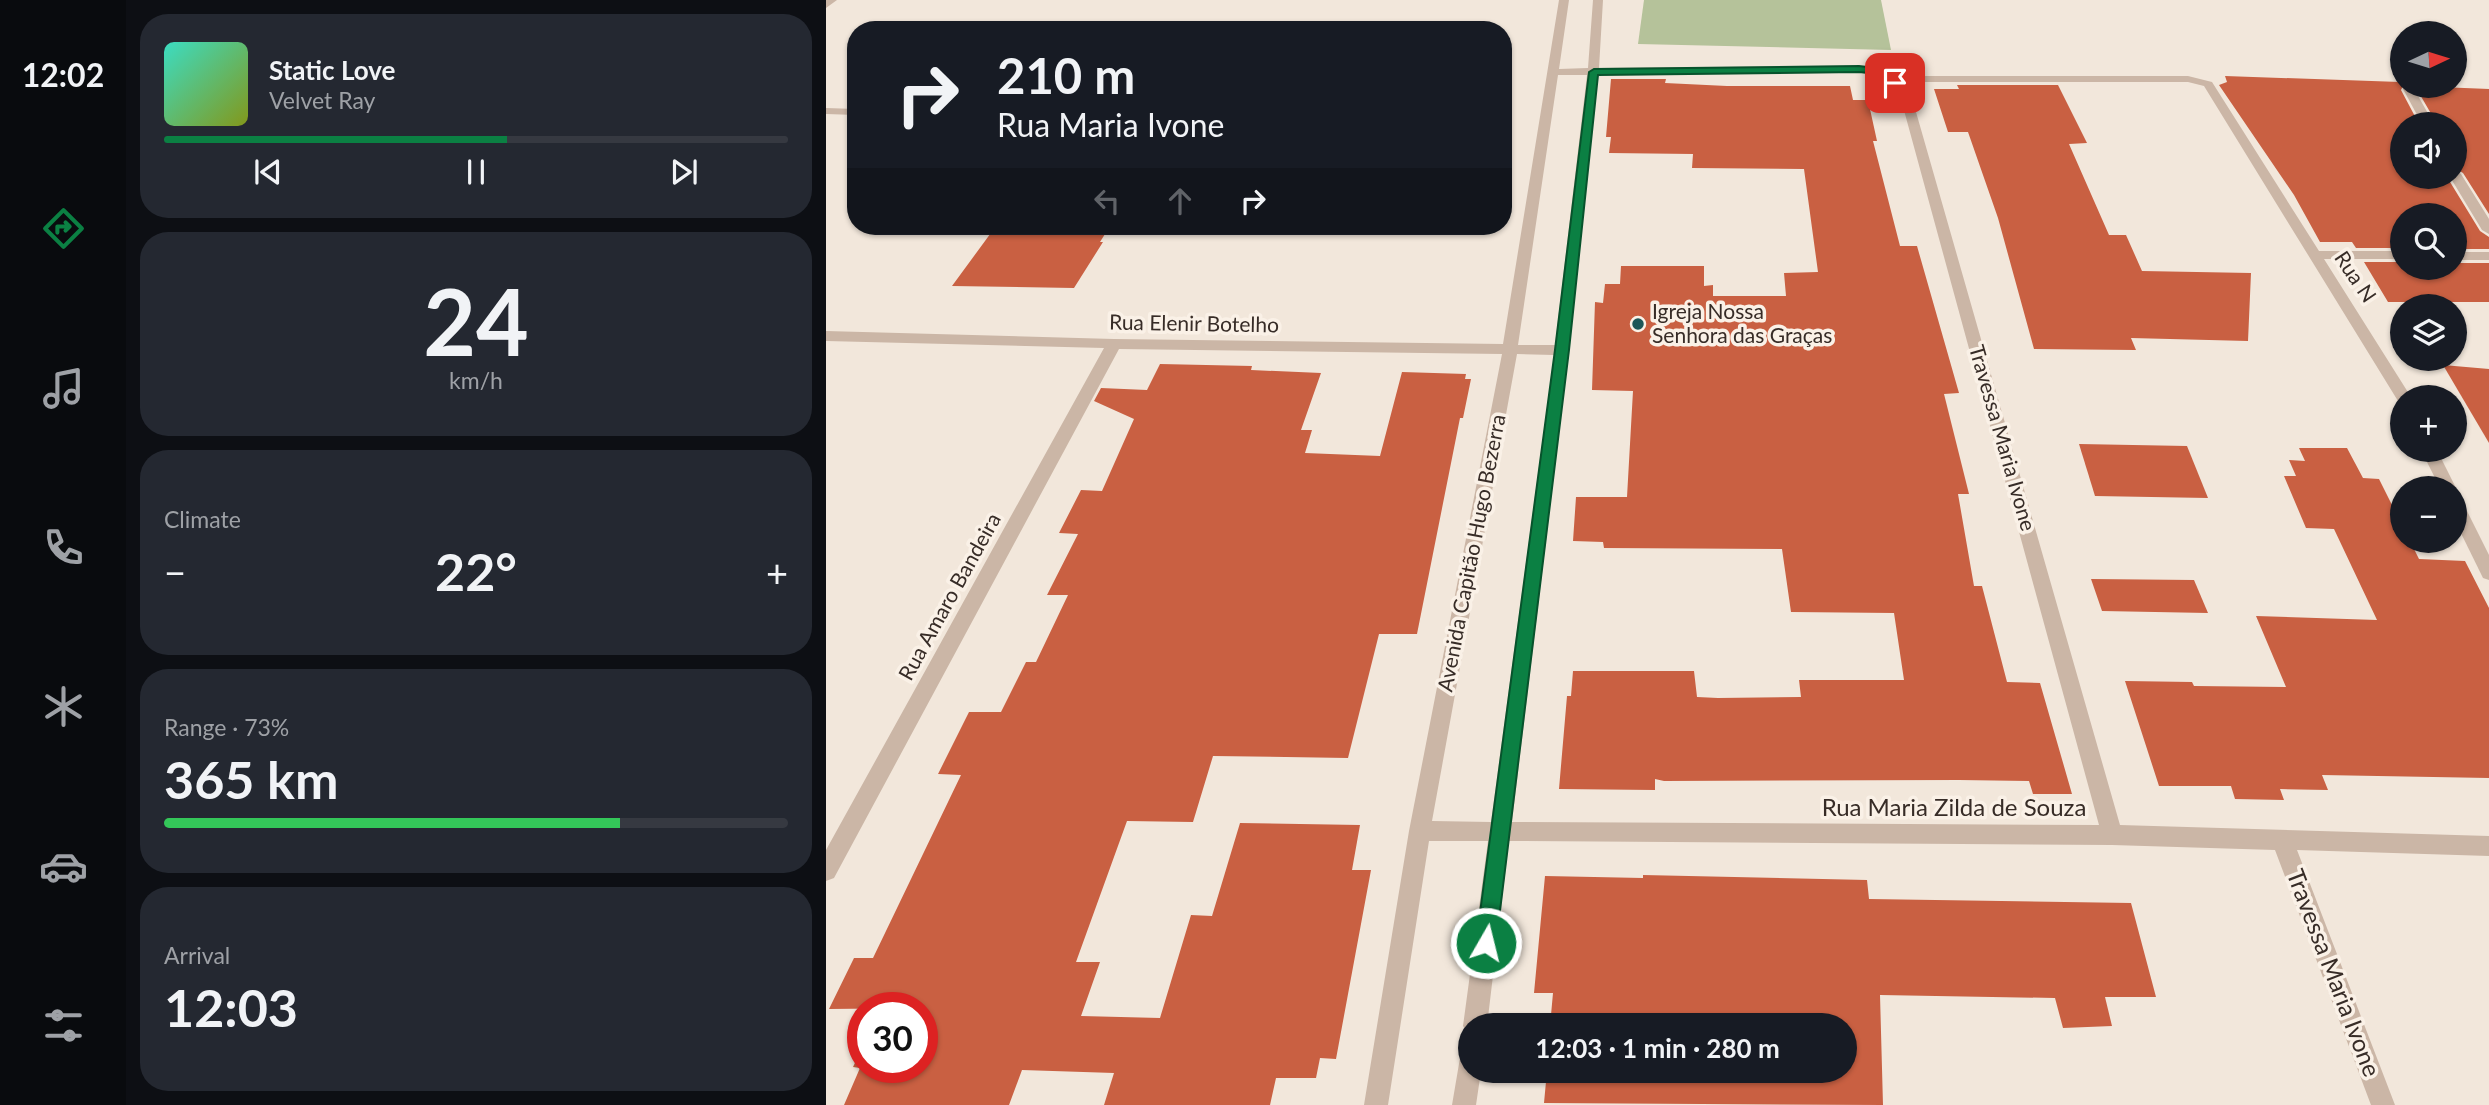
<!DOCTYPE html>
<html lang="en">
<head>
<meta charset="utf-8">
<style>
	body { margin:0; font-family:Lato,sans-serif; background:#242831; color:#f1f3f6; height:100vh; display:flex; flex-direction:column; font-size:26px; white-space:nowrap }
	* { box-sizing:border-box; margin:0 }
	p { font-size:23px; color:#9ea1a6 }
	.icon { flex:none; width:38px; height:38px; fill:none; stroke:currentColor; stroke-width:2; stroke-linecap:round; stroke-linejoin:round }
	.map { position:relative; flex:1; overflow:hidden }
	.panel { display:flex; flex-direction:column; gap:14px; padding:14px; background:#0d0f14; width:700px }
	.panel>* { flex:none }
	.guide { position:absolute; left:21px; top:21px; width:665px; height:214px; border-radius:28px; box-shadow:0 2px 5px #0004; background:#171b24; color:#f1f3f6; overflow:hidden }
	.needle { width:46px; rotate:86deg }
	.buttons { position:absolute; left:1564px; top:21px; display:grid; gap:14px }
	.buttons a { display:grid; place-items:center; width:77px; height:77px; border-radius:50%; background:#171b24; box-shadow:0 2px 5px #0004; font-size:35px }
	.speed { position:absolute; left:21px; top:992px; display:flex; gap:14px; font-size:35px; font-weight:700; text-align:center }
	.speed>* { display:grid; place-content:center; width:91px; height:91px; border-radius:50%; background:#171b24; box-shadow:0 2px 5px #0004; line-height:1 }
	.speed .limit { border:10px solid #d22; background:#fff; color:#111 }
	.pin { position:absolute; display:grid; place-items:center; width:60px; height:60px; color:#fff; margin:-30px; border-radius:14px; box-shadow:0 4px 10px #0006 }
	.me { position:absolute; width:77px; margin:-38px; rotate:8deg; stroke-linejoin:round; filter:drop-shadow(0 0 5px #0008) }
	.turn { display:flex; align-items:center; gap:24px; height:147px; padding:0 35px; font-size:32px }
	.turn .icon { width:91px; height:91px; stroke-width:2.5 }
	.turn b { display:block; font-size:49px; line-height:60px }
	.lanes { display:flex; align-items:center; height:66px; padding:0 35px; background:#0003; justify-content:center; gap:35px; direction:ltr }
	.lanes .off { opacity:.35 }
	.big { font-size:52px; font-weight:700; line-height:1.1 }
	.panel .card { flex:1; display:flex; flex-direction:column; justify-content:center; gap:10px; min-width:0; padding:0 24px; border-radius:28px; background:#242831 }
	.panel .dial { align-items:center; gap:0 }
	.dial b { font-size:91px; line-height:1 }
	.song { display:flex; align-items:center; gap:21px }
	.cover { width:84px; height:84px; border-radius:10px; background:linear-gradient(135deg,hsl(170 70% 55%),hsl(70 70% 35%)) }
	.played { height:7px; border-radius:4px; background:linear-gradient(90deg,#0b8043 55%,#363941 55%) }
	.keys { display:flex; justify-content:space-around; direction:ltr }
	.heat { display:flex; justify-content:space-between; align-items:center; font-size:38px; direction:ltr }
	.charge { height:10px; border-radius:5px; background:linear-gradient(90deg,#34c759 73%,#363941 0) }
	.trip { position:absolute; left:632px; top:1013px; width:399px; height:70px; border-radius:35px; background:#171b24; box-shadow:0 2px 5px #0004; font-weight:700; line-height:70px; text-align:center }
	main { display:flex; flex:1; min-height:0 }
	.menu { display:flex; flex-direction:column; width:126px; justify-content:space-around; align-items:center; background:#090b0e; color:#9ea1a6 }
	.menu .icon { width:49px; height:49px }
	.menu .on { color:#0b8043 }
	.menu b { font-size:32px; color:#f1f3f6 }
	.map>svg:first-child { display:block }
	.green { fill:#b5c29a }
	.building { fill:#c96042 }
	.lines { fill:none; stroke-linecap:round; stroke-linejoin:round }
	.street { fill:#cbb6a6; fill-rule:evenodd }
	.route { fill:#0b8043; stroke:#07532c; stroke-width:2 }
	.poi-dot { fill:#1c5759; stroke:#faf1e7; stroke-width:2.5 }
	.labels { text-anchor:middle; stroke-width:7; stroke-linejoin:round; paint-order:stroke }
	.street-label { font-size:21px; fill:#372c27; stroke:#faf1e7 }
	.poi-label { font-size:21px; fill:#372c27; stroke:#faf1e7; text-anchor:start }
	.near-street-label { font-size:24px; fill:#372c27; stroke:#faf1e7 }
</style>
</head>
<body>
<main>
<nav class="menu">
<b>12:02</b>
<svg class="icon on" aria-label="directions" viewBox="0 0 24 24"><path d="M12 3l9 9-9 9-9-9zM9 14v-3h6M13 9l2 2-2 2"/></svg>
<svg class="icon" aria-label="music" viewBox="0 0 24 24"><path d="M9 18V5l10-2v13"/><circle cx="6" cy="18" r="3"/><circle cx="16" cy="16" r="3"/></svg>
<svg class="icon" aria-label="phone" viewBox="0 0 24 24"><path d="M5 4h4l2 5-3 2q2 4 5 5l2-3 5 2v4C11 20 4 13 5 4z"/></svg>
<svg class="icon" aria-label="climate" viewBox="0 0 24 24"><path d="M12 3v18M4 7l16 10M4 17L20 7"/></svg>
<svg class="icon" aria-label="car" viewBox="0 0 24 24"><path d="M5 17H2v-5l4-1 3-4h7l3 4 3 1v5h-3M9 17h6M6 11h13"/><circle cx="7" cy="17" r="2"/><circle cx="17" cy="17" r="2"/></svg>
<svg class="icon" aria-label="filters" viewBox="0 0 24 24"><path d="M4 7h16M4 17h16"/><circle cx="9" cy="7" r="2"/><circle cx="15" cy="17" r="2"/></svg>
</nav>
<section class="panel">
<div class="card">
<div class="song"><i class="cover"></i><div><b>Static Love</b><p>Velvet Ray</p></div></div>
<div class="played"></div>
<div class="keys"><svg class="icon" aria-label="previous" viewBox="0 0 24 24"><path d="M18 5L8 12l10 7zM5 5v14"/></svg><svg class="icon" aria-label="pause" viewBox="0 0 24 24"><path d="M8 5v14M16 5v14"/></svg><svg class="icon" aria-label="next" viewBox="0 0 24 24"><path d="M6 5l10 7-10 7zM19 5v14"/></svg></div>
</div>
<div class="card dial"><b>24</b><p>km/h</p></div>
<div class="card"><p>Climate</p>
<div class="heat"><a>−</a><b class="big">22°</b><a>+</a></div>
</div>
<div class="card"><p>Range · 73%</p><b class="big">365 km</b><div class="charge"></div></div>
<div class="card"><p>Arrival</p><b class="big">12:03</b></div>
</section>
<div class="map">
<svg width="1663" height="1105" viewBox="0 0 1663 1105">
	<rect width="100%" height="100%" fill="#f2e7db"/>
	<polygon class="green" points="818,0 1055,0 1065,50 812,44"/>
	<g class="building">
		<polygon points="1399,76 1574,82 1577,86 1575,90 1593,124 1577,124 1577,177 1621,177 1654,231 1663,237 1663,249 1629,249 1629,215 1577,215 1577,248 1530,248 1526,242 1494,242 1468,195 1393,85 1401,82"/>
		<polygon points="785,79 840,79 839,83 901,86 1024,86 1027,100 1042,100 1051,141 1047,141 1074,246 1091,246 1133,393 1118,394 1143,494 1132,494 1148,586 1156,586 1181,682 1214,683 1246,794 1207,794 1203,781 1133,780 838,781 829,779 829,790 733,789 741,696 745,696 747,671 868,671 871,697 892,698 975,697 973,680 1078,680 1068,613 965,612 956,549 778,548 777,542 747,541 750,497 801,497 807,391 766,390 769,302 777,303 779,284 794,284 795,266 878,266 878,286 887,285 887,296 960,296 958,273 992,272 978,169 866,168 867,154 783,153 785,137 780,137"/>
		<polygon points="1131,85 1232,85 1261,143 1243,144 1283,235 1300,235 1316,271 1425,273 1422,341 1305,338 1310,350 1208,349 1172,218 1142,132 1122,132 1108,89 1133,89"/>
		<polygon points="1589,86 1663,89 1663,214 1637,173 1629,168 1629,124 1611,124"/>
		<polygon points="170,226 284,226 274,242 277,242 248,288 126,286"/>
		<polygon points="1538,262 1577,262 1577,268 1629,268 1629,263 1663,263 1663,302 1562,302"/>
		<polygon points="334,364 426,366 425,370 495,373 475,430 486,430 479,453 554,456 576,372 640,374 639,379 645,379 637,418 634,418 591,634 553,634 522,758 387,756 367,822 301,821 250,962 274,962 255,1016 334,1018 365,915 386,916 414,823 534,825 526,870 545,870 510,1059 494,1058 490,1078 450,1078 444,1105 278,1105 288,1073 196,1070 183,1105 18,1105 34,1068 27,1067 37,1046 37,1068 96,1068 96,1008 3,1009 28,958 47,958 135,775 112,774 143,712 175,712 200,662 210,662 242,595 221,595 252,534 233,533 255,490 276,491 308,419 268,401 275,388 321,390"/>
		<polygon points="1617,365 1663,369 1663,443"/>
		<polygon points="1253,444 1361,446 1382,498 1269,496"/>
		<polygon points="1473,448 1521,448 1537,478 1553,479 1566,505 1577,506 1577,541 1584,541 1593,559 1639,561 1663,608 1663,778 1496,775 1502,790 1454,789 1458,800 1409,799 1405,786 1333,786 1299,681 1366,682 1368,686 1460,687 1430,616 1551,620 1508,529 1480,528 1458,476 1470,476 1463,460 1479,461"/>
		<polygon points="1265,579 1368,580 1382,613 1276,611"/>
		<polygon points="817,875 1041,880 1043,899 1305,903 1330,997 1279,997 1286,1026 1237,1028 1229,998 1054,995 1057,1105 718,1103 721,1071 1018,1071 1018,1026 724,1026 727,993 708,993 719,876 817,878"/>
	</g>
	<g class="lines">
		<g class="street">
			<polygon points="0,0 11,0 0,8"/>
			<path d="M733,0H743L733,69L762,68L767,0H777L773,68L1033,66L1065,76H1362L1386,82L1493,251H1577V259H1498L1585,397H1577V402L1572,401L1378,86L1362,82H1075L1084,91L1294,825L1663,836V856L1471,850L1569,1105H1545L1449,850L1286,845L683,841L661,1026H644V1036L637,1026L662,841H603L562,1105H538L583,831L676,354L293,349L8,878L0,881V850L278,348L0,341V331L288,339L677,344ZM1033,72L1054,78L1073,92L1273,825L686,822L743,350L772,75ZM732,75H761L729,345H692ZM691,354L728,355L665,822L606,821Z"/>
			<polygon points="1579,87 1587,87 1608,124 1596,124 1577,89"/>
			<polygon points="0,108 30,109 30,115 0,114"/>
			<polygon points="1629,170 1635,174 1663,219 1663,234 1656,230 1624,177 1629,177"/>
			<rect x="1629" y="252" width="34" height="8"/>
			<polygon points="1595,450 1611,450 1630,488 1629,490 1614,488"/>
			<polygon points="1629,497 1635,499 1663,555 1663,580 1657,578 1629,521"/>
			<polygon points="644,1049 644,1071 655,1071 650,1105 626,1105 635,1052"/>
		</g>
	</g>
	<polygon class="route" points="1033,66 1049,68 1074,83 1065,85 1043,73 1033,72 772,75 743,350 670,943 667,951 660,954 653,951 650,943 729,350 763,72 768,69"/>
	<circle class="poi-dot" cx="812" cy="324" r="7"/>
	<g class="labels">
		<g class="street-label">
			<text transform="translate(1529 277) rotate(56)" y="7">Rua N</text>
			<text transform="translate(368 324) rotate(1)" y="7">Rua Elenir Botelho</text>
			<text transform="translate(1176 438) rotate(74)" y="7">Travessa Maria Ivone</text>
			<text transform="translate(646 553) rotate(-79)" y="7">Avenida Capitão Hugo Bezerra</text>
			<text transform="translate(124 597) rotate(-61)" y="7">Rua Amaro Bandeira</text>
		</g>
		<g class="poi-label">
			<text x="826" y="319">Igreja Nossa<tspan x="826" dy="24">Senhora das Graças</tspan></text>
		</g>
		<g class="near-street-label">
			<text x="1128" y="816">Rua Maria Zilda de Souza</text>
			<text transform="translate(1507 973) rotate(69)" y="8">Travessa Maria Ivone</text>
		</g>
	</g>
</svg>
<div class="buttons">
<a><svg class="needle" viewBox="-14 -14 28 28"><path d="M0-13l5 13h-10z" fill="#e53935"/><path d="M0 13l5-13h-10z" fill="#9ea1a6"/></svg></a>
<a><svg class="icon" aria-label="sound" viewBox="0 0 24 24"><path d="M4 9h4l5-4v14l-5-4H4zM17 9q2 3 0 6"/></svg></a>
<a><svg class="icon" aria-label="search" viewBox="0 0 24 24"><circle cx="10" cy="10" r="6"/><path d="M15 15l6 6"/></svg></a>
<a><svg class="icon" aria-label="layers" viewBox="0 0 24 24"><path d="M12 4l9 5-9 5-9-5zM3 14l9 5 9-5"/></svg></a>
<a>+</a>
<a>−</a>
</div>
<div class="speed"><div class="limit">30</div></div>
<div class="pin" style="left:1069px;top:83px;background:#d93025"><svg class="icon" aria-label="arrive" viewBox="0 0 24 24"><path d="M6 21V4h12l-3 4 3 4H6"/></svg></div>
<svg class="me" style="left:660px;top:943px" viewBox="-20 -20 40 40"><circle r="17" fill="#0b8043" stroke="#fff" stroke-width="3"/><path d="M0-11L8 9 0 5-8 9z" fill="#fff"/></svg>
<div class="trip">12:03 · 1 min · 280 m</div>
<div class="guide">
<div class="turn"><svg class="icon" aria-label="right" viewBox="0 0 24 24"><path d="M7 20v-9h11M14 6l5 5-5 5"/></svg><div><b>210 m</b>Rua Maria Ivone</div></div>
<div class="lanes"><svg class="icon off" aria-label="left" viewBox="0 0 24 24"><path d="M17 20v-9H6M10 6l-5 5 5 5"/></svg><svg class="icon off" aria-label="ahead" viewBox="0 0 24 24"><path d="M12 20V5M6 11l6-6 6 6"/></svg><svg class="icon" aria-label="right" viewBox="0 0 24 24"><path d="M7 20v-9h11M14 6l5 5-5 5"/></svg></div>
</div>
</div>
</main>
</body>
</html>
